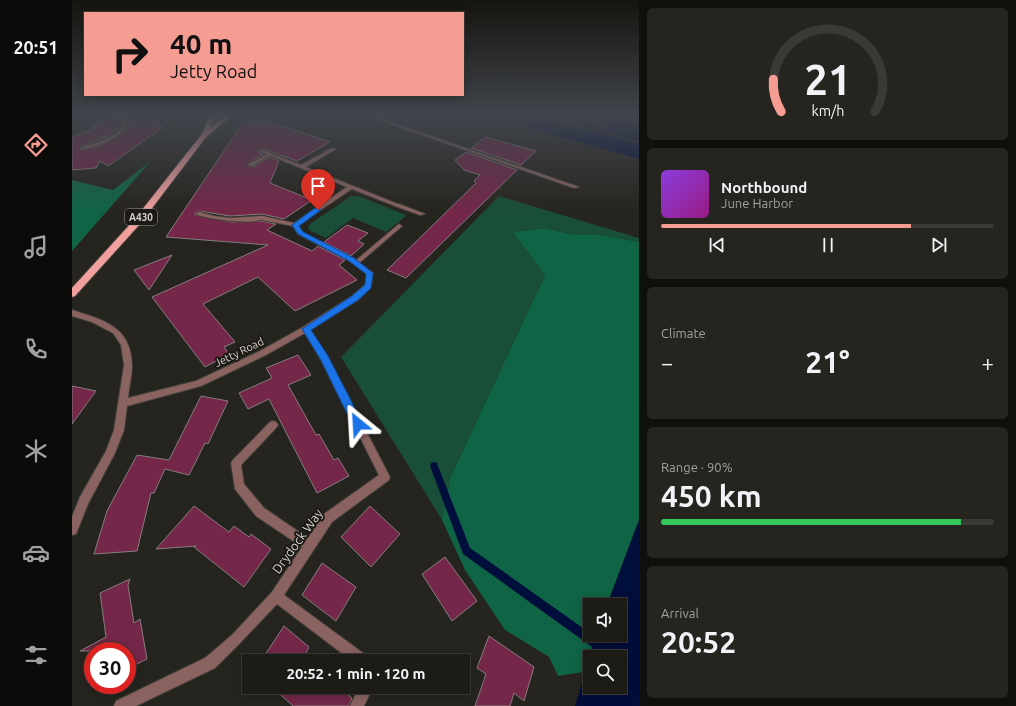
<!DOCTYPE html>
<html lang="en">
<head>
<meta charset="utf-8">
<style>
	body { margin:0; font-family:Ubuntu,sans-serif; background:#25241f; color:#f1f3f6; height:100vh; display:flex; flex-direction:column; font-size:15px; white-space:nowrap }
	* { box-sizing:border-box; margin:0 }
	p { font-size:13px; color:#a0a1a1 }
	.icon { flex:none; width:22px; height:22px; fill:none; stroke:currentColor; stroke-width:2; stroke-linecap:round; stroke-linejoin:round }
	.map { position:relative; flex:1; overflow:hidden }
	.drawer { display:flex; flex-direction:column; gap:8px; padding:8px; background:#0f0f0c; width:377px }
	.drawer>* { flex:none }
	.top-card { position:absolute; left:12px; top:12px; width:380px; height:84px; border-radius:0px; box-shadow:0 2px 10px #0003,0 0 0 1px #3a3935; background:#f59c93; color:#111; overflow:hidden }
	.controls { position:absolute; left:511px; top:598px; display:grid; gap:8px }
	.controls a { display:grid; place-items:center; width:44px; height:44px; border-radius:0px; background:#1c1b16; box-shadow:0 2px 10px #0003,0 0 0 1px #3a3935; font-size:20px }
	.speed { position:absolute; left:12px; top:642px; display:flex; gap:8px; font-size:20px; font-weight:700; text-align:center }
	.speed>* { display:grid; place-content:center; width:52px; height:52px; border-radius:50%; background:#1c1b16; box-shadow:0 2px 10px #0003,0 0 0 1px #3a3935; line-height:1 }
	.speed .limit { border:6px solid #d22; background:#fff; color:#111 }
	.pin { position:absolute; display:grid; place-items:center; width:34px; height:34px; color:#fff; margin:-41px -17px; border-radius:50% 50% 50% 0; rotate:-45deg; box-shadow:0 0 4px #0007 }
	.pin .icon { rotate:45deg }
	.me { position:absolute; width:44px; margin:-22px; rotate:333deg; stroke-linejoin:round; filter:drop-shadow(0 0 3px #0008) }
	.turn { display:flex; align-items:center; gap:14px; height:84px; padding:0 20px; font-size:18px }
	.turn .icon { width:52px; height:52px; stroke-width:2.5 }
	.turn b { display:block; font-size:28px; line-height:34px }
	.big { font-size:30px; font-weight:700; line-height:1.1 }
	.drawer .widget { flex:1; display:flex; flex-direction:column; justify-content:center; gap:6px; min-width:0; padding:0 14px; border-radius:6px; background:#25241f }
	.drawer .dial { align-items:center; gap:0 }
	.dial svg { height:104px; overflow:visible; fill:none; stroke:#3a3935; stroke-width:7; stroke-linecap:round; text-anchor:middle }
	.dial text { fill:#f1f3f6; stroke:none }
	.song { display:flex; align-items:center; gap:12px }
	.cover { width:48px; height:48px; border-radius:6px; background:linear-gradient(135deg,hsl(270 70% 55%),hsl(310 70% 35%)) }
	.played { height:4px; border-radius:2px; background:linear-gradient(90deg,#f59c93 75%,#3a3935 75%) }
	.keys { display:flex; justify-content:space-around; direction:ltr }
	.heat { display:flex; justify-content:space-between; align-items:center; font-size:22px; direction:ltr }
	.charge { height:6px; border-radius:3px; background:linear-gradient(90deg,#34c759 90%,#3a3935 0) }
	.trip { position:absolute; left:170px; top:654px; width:228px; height:40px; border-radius:0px; background:#1c1b16; box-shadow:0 2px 10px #0003,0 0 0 1px #3a3935; font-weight:700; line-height:40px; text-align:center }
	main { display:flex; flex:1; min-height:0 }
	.dock { display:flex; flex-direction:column; width:72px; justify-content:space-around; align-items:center; background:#0b0b09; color:#a0a1a1 }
	.dock .icon { width:28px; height:28px }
	.dock .current { color:#f59c93 }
	.dock b { font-size:18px; color:#f1f3f6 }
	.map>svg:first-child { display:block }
	.green { fill:#194e38 }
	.forest { fill:#106446 }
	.water { fill:#000e3b; fill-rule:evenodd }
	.pier { fill:#26241e }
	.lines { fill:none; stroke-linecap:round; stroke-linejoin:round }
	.stream { fill:#000e3b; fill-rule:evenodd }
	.building { fill:#742749; stroke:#857d7f }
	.service-casing { stroke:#42403a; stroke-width:2 }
	.minor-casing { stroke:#42403a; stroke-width:2 }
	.primary-casing { stroke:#42403a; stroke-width:2 }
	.service { fill:#8a6361; fill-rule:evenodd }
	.minor { fill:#8a6361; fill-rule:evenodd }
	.primary { fill:#f1a09e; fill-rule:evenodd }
	.route { fill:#1a73e8; stroke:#114b97 }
	.labels { text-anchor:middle; stroke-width:4; stroke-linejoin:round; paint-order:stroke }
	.shield { fill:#1d1a15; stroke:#9e9c98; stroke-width:1 }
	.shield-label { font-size:10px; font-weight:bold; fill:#d5d4d0 }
	.street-label { font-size:11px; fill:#d5d4d0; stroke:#1d1a15 }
	.near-street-label { font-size:13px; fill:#d5d4d0; stroke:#1d1a15 }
</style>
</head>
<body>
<main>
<nav class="dock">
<b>20:51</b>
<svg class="icon current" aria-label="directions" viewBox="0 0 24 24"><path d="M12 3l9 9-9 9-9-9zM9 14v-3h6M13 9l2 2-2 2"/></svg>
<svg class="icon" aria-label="music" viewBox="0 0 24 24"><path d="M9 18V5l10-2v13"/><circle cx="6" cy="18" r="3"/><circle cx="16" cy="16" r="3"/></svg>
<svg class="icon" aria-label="phone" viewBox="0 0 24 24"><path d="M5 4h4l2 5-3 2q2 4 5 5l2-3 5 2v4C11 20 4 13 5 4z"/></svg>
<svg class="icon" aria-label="climate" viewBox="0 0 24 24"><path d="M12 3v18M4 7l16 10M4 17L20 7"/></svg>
<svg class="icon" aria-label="car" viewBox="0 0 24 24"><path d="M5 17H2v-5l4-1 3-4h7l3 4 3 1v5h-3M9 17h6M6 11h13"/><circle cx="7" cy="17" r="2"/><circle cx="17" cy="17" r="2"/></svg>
<svg class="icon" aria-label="filters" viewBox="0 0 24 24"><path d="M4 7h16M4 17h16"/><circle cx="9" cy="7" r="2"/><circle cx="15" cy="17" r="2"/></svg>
</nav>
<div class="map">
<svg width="567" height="706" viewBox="0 0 567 706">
	<rect width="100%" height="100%" fill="#26241e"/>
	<g class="green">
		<polygon points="279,196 287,196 329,213 334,216 314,232 281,218 254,238 237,230 236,228 238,224"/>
		<polygon points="427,196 567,238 567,242 528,235 502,235 473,228 441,232 473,275 378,478 370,520 269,357"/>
	</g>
	<g class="forest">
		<polygon points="79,161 0,251 0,180 41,190"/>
		<polygon points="473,228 502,235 528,235 567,242 567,520 535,605 518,605 518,635 524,635 511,672 486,676 477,657 433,630 393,570 370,520 378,478 473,275 441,232"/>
	</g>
	<g class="water">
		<polygon points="405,114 531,114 567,123 567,159"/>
		<path d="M567,520V706H503L524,635H548V605H535ZM518,657H548V687H518Z"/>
	</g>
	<polygon class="pier" points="455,114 484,114 468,115 480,119 501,118 485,120 498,123 519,122 503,124 516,128 537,126 538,127 521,129 535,133 556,131 540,134 567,141 567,143 460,115 454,118 458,115"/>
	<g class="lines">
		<polygon class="stream" points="362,462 365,463 366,466 398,548 518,633 518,635 521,635 547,653 549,657 548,658 548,657 534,657 391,554 358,466 359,463"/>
	</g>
	<g class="building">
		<polygon points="17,114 43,114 50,122 50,126 36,136 10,146 8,149 10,150 29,146 52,132 56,127 56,121 50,114 80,114 90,128 36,166 28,161 24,168 0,170 0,137 24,128 20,127 30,123"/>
		<polygon points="172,121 197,122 258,142 225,161 192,149 187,150 186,152 191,154 174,165 181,167 198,157 207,161 198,183 240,200 212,219 190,214 158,216 127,211 123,213 123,215 160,222 189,221 204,224 195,230 240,251 246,246 273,260 267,265 285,280 223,311 186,277 131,304 163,342 152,347 157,354 133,367 80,297 196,245 94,237"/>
		<polygon points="413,137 464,151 449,165 399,148"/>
		<polygon points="394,152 445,170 334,278 315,270 404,183 402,181 408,175 392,170 383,160"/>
		<polygon points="275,225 296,233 286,241 292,244 279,256 252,242"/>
		<polygon points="100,255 77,290 62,270"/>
		<polygon points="226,355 239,375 216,385 244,435 247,434 262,460 266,458 277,476 245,493 197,399 176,409 167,393 200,378 194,368"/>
		<polygon points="0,386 24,391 0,424"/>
		<polygon points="129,396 156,401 136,444 133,443 117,475 93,469 82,493 79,493 65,551 22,554 35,511 65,455 97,460"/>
		<polygon points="122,506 157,532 162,526 177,537 179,534 199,549 172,587 122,547 124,546 84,549"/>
		<polygon points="298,506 328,534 299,567 269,537"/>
		<polygon points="373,557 405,601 380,621 350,574"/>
		<polygon points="250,563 284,587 264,621 230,595"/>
		<polygon points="58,579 56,585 62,623 68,619 75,659 55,669 55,651 8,651 34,637 28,593"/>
		<polygon points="212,626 237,647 232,657 236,661 189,661"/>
		<polygon points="417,636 462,667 452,701 442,693 438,706 403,706 414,674 405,668"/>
		<polygon points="200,687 267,687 280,698 277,706 221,706"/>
	</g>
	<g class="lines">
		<g class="service-casing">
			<g id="service">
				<polygon points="195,154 199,155 180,166 175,165"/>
				<polygon points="323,204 327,204 353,214 348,215 323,206"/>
				<path d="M127,212L142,216L158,218L190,216L193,218C181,226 139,219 125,215L124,214Z"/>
				<polygon points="327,224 330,226 329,227 286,264 282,264 282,262"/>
			</g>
		</g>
		<g class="minor-casing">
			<g id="minor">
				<path d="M44,114H48L55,121V127C46,138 25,149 10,149V147C25,142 40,139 51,127V121Z"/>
				<polygon points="290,114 295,114 507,187 502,188"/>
				<path d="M260,148L264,149L234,167L328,205L323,206L280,189L226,225L230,232L282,259L301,273L299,286L286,300L238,330L255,356L318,477L317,480L260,522L212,595L295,656L296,661H280L205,604L168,643L143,668L64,706H42L44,701L133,658L160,635L200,592L230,547L184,516L163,489L159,463L161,460L198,422L201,421L204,422L206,425L204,428L169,465L172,484L192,508L236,538L252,514L307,475L249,360L233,333L194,355L129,386L55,406L52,430L43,453L16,504L4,534L0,535V517L8,497L34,451L42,430L52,365L49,345L41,333L20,322L0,316V310C31,320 59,326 60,365C60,376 57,388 56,398L124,381L188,351L231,327L280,296L293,285L295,274L278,261L226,234L221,226L190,220L187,218L190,216L222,223L275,187L187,151L191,150L229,165Z"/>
				<polygon points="287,687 301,687 292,706 278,706"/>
			</g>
		</g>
		<g class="primary-casing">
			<polygon id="primary" points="142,114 148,114 141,121 138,128 156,114 162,114 134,137 68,224 3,296 0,297 0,288 62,220 130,134 136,120"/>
		</g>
		<use href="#service" class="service"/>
		<use href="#minor" class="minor"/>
		<use href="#primary" class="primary"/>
	</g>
	<linearGradient id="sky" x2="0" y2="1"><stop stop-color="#151410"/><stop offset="0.54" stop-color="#41454c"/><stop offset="1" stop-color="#41454c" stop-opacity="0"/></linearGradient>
	<rect width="567" height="213" fill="url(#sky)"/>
	<polygon class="route" points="243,208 249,210 227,226 231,232 282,258 301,273 299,288 286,300 239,330 256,356 291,424 290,428 282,428 249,360 230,329 280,296 293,285 294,274 277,261 226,234 220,225"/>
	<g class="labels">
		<rect class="shield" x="53" y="209" width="32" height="16" rx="3"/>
		<g class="shield-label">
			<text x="69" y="221">A430</text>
		</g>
		<g class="street-label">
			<text transform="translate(167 352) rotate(-26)" y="4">Jetty Road</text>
		</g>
		<g class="near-street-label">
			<text transform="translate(225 541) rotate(-54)" y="5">Drydock Way</text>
		</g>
	</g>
</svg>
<div class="controls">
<a><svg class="icon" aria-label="sound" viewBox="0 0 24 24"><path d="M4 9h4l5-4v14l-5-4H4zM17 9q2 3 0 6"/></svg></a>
<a><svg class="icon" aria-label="search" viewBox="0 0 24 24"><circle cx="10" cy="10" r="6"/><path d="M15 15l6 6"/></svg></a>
</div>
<div class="speed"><div class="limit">30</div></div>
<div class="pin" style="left:246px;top:210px;background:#d93025"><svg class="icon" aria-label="arrive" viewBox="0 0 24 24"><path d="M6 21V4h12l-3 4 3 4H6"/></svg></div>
<svg class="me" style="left:286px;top:424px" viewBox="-20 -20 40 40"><path d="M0-17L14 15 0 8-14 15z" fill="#1a73e8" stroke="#fff" stroke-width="4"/></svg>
<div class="trip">20:52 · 1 min · 120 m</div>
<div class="top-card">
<div class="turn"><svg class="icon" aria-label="right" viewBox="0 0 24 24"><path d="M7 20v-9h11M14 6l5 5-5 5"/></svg><div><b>40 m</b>Jetty Road</div></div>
</div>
</div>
<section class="drawer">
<div class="widget dial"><svg viewBox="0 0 100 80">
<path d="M14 69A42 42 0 1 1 86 69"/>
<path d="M14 69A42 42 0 0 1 8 44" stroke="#f59c93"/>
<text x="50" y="56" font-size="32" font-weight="700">21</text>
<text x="50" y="72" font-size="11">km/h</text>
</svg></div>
<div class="widget">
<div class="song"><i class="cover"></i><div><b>Northbound</b><p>June Harbor</p></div></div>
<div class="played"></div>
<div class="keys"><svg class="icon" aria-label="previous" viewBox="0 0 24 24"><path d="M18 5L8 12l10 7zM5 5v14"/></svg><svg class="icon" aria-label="pause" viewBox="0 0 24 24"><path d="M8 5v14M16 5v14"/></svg><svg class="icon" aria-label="next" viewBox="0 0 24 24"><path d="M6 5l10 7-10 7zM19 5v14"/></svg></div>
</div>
<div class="widget"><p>Climate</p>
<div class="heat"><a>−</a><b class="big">21°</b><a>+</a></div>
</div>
<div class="widget"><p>Range · 90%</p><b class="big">450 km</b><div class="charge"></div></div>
<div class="widget"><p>Arrival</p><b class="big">20:52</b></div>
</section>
</main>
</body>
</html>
